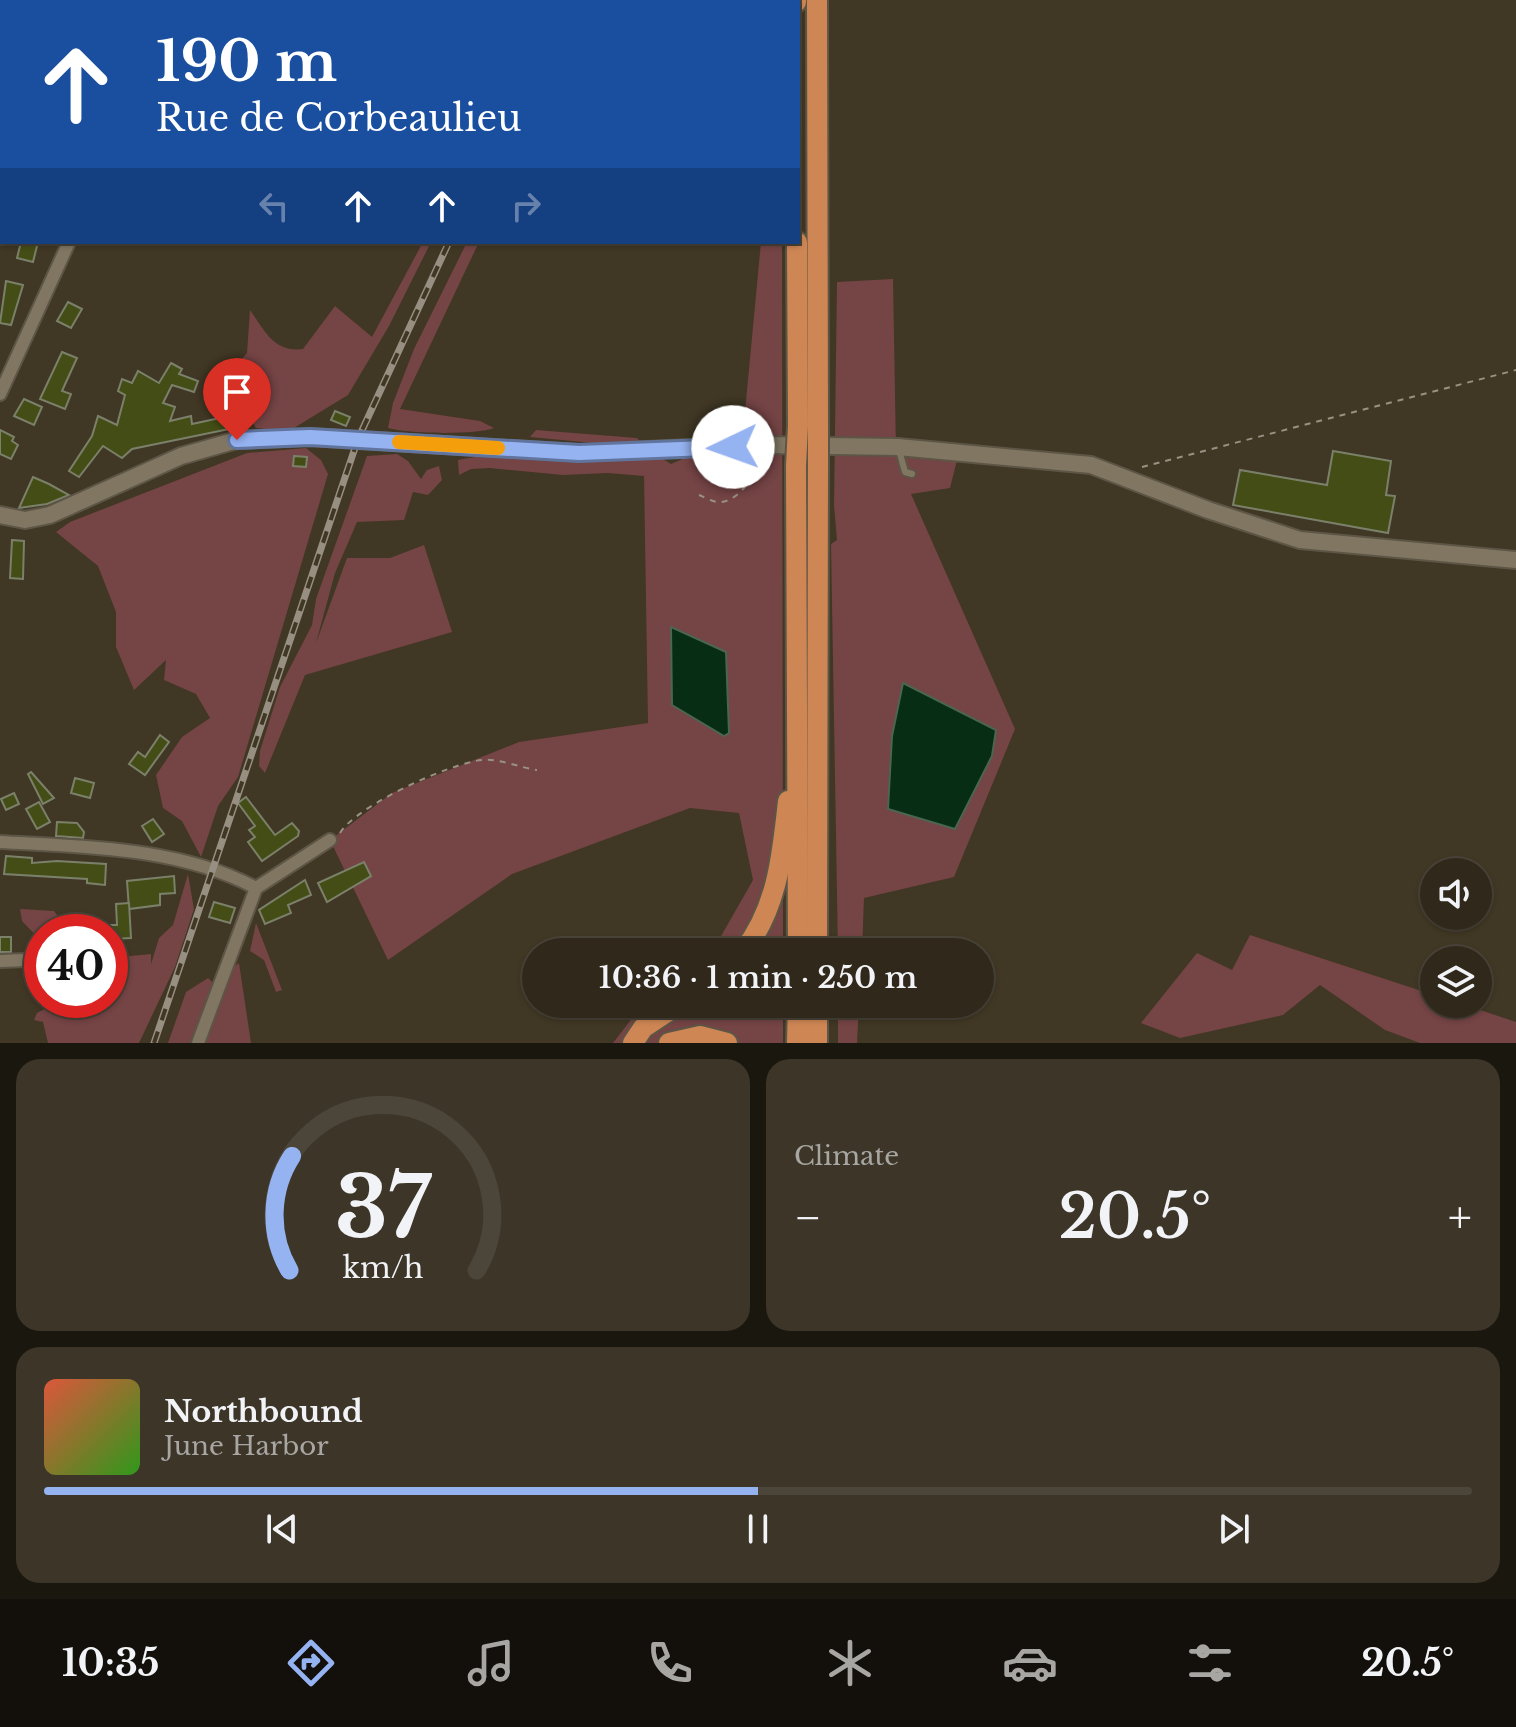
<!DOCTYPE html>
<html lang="en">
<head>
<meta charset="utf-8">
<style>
	body { margin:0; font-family:"Libre Baskerville",serif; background:#3c3528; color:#f1f3f6; height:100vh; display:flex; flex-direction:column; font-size:30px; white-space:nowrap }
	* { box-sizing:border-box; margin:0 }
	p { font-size:26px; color:#a8a6a3 }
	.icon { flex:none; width:44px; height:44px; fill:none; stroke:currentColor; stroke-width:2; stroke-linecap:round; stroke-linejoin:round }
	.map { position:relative; height:1043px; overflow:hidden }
	.side { display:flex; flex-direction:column; gap:16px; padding:16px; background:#1a170f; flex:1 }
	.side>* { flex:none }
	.guide { position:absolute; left:0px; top:0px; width:800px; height:244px; box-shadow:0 2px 6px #0004,0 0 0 2px #4b453a; background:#1a4fa0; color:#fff; overflow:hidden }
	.fabs { position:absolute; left:1420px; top:858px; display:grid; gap:16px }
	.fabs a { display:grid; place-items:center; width:72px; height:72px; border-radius:50%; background:#30291b; box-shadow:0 2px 6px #0004,0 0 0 2px #4b453a; font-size:40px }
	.speed { position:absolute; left:24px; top:914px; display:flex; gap:16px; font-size:40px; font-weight:700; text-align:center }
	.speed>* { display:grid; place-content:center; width:104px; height:104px; border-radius:50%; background:#30291b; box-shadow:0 2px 6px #0004,0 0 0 2px #4b453a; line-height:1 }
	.speed .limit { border:12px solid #d22; background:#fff; color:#111 }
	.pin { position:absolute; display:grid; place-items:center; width:68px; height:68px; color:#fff; margin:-82px -34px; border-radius:50% 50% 50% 0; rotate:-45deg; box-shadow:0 0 8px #0007 }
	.pin .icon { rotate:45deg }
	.me { position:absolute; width:88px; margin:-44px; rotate:267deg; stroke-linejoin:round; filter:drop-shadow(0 0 6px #0008) }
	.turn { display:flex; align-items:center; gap:28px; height:168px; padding:0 24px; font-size:36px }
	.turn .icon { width:104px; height:104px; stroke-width:2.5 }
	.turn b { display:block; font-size:56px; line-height:68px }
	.lanes { display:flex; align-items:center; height:76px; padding:0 24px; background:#0003; justify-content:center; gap:40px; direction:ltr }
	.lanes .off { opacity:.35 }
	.big { font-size:60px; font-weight:600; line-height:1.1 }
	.side .widget { flex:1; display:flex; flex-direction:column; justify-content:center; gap:12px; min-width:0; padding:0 28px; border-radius:24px; background:#3c3528 }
	.side .dial { align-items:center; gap:0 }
	.dial svg { height:208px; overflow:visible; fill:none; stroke:#4b453a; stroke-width:7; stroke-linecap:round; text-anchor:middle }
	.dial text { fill:#f1f3f6; stroke:none }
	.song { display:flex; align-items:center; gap:24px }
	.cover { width:96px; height:96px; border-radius:12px; background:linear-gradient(135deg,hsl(10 70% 55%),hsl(110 70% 35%)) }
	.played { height:8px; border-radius:4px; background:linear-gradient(90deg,#95b2f1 50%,#4b453a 50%) }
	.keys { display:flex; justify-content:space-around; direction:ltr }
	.heat { display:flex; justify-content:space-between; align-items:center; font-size:44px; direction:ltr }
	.side .tiles { flex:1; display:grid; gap:16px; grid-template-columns:1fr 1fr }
	.widget:last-child { grid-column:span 2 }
	.trip { position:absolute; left:522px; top:938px; width:472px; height:80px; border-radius:40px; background:#30291b; box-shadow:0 2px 6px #0004,0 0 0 2px #4b453a; font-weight:600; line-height:80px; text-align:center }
	.menu { display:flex; height:128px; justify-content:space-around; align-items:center; background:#13100b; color:#a8a6a3 }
	.menu .icon { width:56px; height:56px }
	.menu .on { color:#95b2f1 }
	.menu b { font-size:36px; color:#f1f3f6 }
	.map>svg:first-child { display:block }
	.green { fill:#754445 }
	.water { fill:#072e15; stroke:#4b6550; stroke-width:2 }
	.building { fill:#444d15; stroke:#7b806b; stroke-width:2 }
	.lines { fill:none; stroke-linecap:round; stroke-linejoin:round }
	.service-casing { stroke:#5d5545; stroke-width:10 }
	.minor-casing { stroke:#5d5545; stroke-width:16 }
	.tertiary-casing { stroke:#5d5545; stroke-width:20 }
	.trunk-casing { stroke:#5d5545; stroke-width:24 }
	.path { stroke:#999183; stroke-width:2; stroke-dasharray:6 6; stroke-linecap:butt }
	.service { stroke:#807662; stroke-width:6 }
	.minor { stroke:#807662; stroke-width:12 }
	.tertiary { stroke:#807662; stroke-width:16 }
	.trunk { stroke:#ce8654; stroke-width:20 }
	.rail-casing { stroke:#978f81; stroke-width:7 }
	.rail { stroke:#403724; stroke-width:4; stroke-dasharray:12; stroke-linecap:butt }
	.trunk-bridge-casing { stroke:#5d5545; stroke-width:24; stroke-linecap:butt }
	.trunk-bridge { stroke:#ce8654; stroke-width:20 }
	.route-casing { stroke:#61749d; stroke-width:20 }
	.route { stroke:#95b2f1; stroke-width:14 }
	.slow { stroke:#f59e0b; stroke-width:14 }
</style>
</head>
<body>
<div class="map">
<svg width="1516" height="1043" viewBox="0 0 1516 1043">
	<rect width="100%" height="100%" fill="#403724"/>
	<g class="green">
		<path d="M423,242H431L389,326L348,395L289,431L256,428L242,405L217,387L247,353L250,310C265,331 274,353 303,349L335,306L372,337Z"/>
		<path d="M467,242H479L400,409L480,421L494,428C476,435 408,434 388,428L393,403L414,349Z"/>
		<polygon points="761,242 782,242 783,952 712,952 753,880 739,813 690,808 512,874 388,960 330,840 392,793 519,742 648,723 644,476 608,473 563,475 490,468 471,469 459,475 458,460 486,455 663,459 671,464 743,433"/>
		<polygon points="893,279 896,451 957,460 950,488 911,494 1015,729 954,877 864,898 862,952 838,952 831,544 837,540 834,505 837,282"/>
		<polygon points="536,430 637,438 641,443 636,447 530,437"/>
		<polygon points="306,448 321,460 328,474 238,777 218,806 201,857 182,821 163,808 156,775 182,737 210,718 196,694 164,680 166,660 134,690 116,647 116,612 98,566 56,532 70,522 247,453"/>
		<polygon points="397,454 408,461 421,479 427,470 439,466 442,480 428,495 413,492 404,520 357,522 335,573 316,643 347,558 390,558 424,545 452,632 305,675 265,773 259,766 260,751 280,687 312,625 316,599 367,456"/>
		<polygon points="188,874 194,909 175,967 139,1043 48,1043 43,1022 34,1020 37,1013 62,1000 110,1000 110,958 151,954 151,964 159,938 173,925"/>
		<polygon points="20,909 54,911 60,919 67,918 98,932 42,932 42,942 22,921"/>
		<polygon points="256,923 282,990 276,992 264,960 250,951"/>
		<polygon points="1250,935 1434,995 1434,1004 1462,1004 1516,1022 1516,1043 1420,1043 1385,1030 1320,985 1283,1015 1180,1038 1141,1023 1197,953 1232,970"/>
		<polygon points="239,963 251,1043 200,1043 232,968"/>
		<polygon points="208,978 217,987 194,1043 168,1043 186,992"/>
		<polygon points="643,1004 783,1004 783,1043 613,1043"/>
		<polygon points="838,1004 859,1004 857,1043 838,1043"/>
	</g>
	<g class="water">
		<polygon points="671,627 726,652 729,733 724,736 672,705"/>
		<polygon points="903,683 996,730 992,756 955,829 888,809 892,736"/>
	</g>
	<g class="building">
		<polygon points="21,242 38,242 33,262 17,258"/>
		<polygon points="6,281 23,285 11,325 0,323"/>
		<polygon points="68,302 82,309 71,328 57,321"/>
		<polygon points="62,352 77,358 62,391 71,394 65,409 40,399"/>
		<polygon points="171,363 182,369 179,374 198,381 194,392 172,385 163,403 175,407 170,421 191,416 192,424 220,418 218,411 230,408 234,428 132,449 122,458 103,446 79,477 69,471 92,436 98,416 117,425 125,395 118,391 122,379 132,383 138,371 159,383"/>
		<polygon points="24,399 42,407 34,425 14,416"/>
		<polygon points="335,411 350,417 346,426 331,420"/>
		<polygon points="0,430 14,437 12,441 18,445 11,459 0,454"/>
		<polygon points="1333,451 1391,461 1386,495 1395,496 1388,533 1233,505 1240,470 1327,485"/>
		<polygon points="294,456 307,457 306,467 293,466"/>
		<polygon points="33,477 49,484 69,495 47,504 19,508"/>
		<polygon points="12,540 24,541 23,579 10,578"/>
		<polygon points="160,735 169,742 145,775 129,764 138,752 145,757"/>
		<polygon points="31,772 54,798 43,804 28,774"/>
		<polygon points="75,778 94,783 90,798 71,793"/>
		<polygon points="14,793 19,804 6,810 1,799"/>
		<polygon points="246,797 275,835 292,823 299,831 298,836 262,861 248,842 255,837 249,830 255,826 238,803"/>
		<polygon points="39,802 50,822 37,829 26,809"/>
		<polygon points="153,819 164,834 152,842 142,826"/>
		<polygon points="57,822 77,823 84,832 83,838 56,836"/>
		<polygon points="6,856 32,858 32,863 57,861 106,864 105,885 87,883 87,879 4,874"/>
		<polygon points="364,862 371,876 327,902 318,883"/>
		<polygon points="174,876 175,893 160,894 160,905 129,909 127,881"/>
		<polygon points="305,880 311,895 288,905 291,913 265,924 259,910"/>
		<polygon points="214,902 235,908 230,923 209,917"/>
		<polygon points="129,903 131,938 111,939 111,925 117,925 116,904"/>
		<rect x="0" y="937" width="11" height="15"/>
	</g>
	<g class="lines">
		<g class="service-casing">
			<polyline id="service" points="899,450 905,472 912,474"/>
		</g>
		<g class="minor-casing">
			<g id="minor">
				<polyline points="0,394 69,242"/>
				<path d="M0,842C85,847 179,847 256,888L198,1043"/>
				<polyline points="256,888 330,840"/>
				<polyline points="0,961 26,960"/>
			</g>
		</g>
		<g class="tertiary-casing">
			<polyline id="tertiary" points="0,515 25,520 50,515 181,456 237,440 310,437 579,453 759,445 898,447 1091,465 1208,510 1300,540 1516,560"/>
		</g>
		<g class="trunk-casing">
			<g id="trunk">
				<polyline points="796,0 796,2"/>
				<polyline points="817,0 818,425"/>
				<polyline points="797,242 798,426"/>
				<polyline points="796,466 798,952"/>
				<path d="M743,952C778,907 782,855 788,801"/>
				<polyline points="817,952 818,464"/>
				<polyline points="633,1043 643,1028 679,1004"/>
				<polyline points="669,1043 700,1036 727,1043"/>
				<polyline points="797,1043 798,1004"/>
				<polyline points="817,1043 817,1004"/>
			</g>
		</g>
		<g class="path">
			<polyline points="154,2 155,0"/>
			<polyline points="213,2 215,0"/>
			<polyline points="1142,467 1516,370"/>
			<path d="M699,495C704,497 711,501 717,502C737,504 756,476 758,459"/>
			<path d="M340,833C356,806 450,763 482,760C498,758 521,768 537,770"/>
		</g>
		<use href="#service" class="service"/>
		<use href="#minor" class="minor"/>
		<use href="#tertiary" class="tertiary"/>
		<use href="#trunk" class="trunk"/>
		<g class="rail-casing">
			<g id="rail">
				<polyline points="598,2 600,0"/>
				<polyline points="154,1043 358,439 449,242"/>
			</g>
		</g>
		<use href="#rail" class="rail"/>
		<g class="trunk-bridge-casing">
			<g id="trunk-bridge">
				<polyline points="818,464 818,425"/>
				<polyline points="796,466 798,426"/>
			</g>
		</g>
		<use href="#trunk-bridge" class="trunk-bridge"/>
	</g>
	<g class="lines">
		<g class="route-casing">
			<polyline id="route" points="237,440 310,437 579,453 733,447"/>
		</g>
		<use href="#route" class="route"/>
		<polyline class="slow" points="399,442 498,448"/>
	</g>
</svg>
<div class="fabs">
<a><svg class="icon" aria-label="sound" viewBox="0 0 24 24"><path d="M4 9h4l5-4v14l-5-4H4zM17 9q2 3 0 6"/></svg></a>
<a><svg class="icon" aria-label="layers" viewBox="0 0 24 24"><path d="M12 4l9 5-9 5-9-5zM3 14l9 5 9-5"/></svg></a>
</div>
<div class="speed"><div class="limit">40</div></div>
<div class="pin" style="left:237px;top:440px;background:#d93025"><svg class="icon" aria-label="arrive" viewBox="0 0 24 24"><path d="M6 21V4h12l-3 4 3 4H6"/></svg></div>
<svg class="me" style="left:733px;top:447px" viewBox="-20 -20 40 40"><circle r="19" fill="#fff"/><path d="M0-13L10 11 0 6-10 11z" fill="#95b2f1"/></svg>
<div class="trip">10:36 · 1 min · 250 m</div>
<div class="guide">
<div class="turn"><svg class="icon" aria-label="ahead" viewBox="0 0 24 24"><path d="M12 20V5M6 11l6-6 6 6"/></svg><div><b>190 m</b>Rue de Corbeaulieu</div></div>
<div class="lanes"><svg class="icon off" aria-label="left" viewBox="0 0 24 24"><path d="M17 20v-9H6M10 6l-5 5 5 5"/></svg><svg class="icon" aria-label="ahead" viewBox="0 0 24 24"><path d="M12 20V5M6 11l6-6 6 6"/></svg><svg class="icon" aria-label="ahead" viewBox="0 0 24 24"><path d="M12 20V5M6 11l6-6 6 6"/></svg><svg class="icon off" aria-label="right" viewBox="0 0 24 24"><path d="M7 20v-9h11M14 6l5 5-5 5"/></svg></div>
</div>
</div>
<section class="side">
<div class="tiles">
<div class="widget dial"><svg viewBox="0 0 100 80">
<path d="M14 69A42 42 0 1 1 86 69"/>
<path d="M14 69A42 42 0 0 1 15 25" stroke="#95b2f1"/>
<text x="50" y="56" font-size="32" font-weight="700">37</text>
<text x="50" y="72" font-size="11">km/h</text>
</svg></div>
<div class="widget"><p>Climate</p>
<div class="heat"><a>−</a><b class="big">20.5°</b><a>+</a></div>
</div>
<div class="widget">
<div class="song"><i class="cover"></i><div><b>Northbound</b><p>June Harbor</p></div></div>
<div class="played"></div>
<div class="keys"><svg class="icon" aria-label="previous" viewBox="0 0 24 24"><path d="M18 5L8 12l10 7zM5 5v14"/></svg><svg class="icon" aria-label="pause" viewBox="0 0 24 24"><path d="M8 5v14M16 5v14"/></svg><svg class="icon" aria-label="next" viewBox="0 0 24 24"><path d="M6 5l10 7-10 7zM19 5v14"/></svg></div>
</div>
</div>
</section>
<nav class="menu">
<b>10:35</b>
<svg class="icon on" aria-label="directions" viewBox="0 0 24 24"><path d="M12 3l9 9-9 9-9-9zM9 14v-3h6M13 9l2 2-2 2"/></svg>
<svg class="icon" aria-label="music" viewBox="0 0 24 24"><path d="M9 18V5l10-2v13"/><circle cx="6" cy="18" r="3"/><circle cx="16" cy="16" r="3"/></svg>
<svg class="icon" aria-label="phone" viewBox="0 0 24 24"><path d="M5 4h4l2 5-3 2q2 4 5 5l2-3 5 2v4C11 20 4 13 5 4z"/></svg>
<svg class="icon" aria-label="climate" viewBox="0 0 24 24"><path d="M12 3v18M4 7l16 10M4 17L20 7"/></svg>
<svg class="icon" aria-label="car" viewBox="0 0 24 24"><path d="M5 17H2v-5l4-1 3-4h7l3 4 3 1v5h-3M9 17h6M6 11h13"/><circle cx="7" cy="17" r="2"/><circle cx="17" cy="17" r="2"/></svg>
<svg class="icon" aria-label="filters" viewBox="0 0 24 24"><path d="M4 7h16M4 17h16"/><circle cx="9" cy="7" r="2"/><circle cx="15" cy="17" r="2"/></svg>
<b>20.5°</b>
</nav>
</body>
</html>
